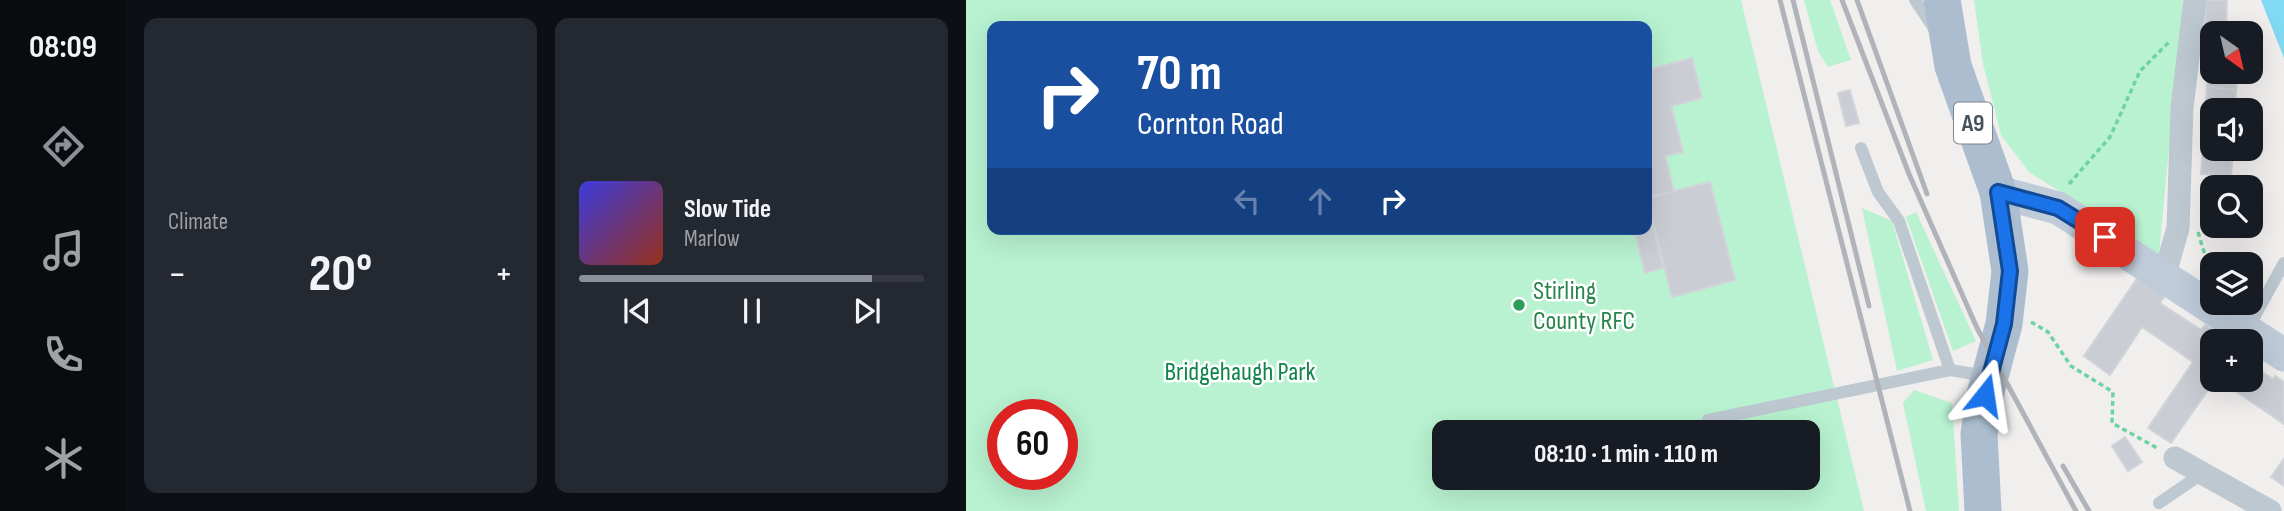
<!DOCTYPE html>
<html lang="en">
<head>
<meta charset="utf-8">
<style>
	body { margin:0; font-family:"Sofia Sans Condensed",sans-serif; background:#242831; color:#f1f3f6; height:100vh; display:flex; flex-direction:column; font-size:26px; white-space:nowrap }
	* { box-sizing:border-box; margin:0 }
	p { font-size:23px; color:#9ea1a6 }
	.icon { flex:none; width:38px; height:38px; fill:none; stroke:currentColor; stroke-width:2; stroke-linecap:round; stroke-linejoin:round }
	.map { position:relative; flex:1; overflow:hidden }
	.sheet { display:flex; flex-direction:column; gap:18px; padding:18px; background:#0d0f14; width:840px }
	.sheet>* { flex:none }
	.hud { position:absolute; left:21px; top:21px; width:665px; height:214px; border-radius:14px; box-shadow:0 7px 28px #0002; background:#1a4fa0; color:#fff; overflow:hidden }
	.needle { width:46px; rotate:146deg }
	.tools { position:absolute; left:1234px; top:21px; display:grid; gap:14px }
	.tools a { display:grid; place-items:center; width:63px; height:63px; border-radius:14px; background:#171b24; box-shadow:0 7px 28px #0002; font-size:35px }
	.speed { position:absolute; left:21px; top:399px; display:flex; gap:14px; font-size:35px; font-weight:700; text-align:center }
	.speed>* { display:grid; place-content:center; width:91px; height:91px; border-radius:50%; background:#171b24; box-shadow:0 7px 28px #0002; line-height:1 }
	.speed .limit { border:10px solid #d22; background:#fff; color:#111 }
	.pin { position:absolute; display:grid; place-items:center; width:60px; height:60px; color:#fff; margin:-30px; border-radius:14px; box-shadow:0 4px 10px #0006 }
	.me { position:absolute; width:77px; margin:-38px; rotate:15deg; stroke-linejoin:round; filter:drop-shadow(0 0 5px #0008) }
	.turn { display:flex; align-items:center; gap:24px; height:147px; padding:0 35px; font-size:32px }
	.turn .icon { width:91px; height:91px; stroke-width:2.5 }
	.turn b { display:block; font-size:49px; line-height:60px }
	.lanes { display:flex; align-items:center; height:66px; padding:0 35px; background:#0003; justify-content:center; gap:35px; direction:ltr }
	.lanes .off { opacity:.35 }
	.big { font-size:52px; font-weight:700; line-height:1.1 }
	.sheet .widget { flex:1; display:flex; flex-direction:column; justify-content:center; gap:10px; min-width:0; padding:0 24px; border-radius:14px; background:#242831 }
	.song { display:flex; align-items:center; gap:21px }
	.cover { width:84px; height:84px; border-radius:10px; background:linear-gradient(135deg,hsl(240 70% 55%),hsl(10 70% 35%)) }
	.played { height:7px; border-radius:4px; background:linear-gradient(90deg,#8c9099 85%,#363941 85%) }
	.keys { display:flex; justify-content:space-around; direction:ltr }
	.heat { display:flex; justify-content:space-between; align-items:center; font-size:38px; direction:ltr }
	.sheet .tiles { flex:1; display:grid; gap:18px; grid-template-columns:repeat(2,1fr) }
	.trip { position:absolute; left:466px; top:420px; width:388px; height:70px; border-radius:14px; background:#171b24; box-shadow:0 7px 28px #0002; font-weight:700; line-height:70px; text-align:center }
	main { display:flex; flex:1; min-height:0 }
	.tab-bar { display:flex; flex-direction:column; width:126px; justify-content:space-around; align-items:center; background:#090b0e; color:#9ea1a6 }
	.tab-bar .icon { width:49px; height:49px }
	.tab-bar .active { color:#8c9099 }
	.tab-bar b { font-size:32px; color:#f1f3f6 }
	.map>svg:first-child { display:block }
	.green { fill:#b8f2d0; fill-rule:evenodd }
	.water { fill:#82d9f3 }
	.building { fill:#cacdd3; stroke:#d1d4da; stroke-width:2 }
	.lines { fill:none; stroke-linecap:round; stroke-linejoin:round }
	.path { stroke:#6ed3a3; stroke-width:3.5; stroke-dasharray:5 3.5; stroke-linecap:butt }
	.lane { stroke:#bdc8d1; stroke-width:12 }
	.street { stroke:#bdc8d1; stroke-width:23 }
	.secondary { stroke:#bfcbd9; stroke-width:33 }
	.primary { stroke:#abbdcf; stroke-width:37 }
	.rail { stroke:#b0b3b9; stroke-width:5 }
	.route-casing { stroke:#114b97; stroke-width:18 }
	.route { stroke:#1a73e8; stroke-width:12 }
	.leisure-dot { fill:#2e9e5b; stroke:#fff; stroke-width:2.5 }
	.labels { text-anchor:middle; stroke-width:5; stroke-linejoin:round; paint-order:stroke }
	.shield { fill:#fff; stroke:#7d858e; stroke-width:2 }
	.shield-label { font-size:24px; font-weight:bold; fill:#45515d }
	.leisure-label { font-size:26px; fill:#27864d; stroke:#fff; text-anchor:start }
	.park-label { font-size:26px; fill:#0f844c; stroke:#fff }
</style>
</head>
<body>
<main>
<nav class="tab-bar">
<b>08:09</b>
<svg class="icon active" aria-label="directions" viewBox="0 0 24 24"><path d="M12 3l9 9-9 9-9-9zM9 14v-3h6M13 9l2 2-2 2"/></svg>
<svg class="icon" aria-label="music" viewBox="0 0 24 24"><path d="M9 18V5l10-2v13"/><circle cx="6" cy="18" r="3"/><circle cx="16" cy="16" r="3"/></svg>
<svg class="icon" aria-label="phone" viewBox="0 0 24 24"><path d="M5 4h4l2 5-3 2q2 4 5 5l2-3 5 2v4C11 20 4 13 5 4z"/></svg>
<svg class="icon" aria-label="climate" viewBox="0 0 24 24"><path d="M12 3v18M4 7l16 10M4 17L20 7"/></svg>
</nav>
<section class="sheet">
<div class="tiles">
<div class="widget"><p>Climate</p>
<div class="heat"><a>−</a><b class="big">20°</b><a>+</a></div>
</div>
<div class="widget">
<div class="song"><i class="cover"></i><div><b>Slow Tide</b><p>Marlow</p></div></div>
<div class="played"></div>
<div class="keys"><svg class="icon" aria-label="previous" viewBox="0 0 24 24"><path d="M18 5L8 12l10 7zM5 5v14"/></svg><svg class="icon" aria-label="pause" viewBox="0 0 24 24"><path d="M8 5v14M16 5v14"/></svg><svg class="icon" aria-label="next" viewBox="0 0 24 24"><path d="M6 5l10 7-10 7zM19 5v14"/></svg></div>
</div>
</div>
</section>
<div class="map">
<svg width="1318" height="511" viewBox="0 0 1318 511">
	<rect width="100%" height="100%" fill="#f1eeee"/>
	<g class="green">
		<path d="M0,0H775L898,511H0ZM26,26H681V229H26ZM37,415H96V474H37ZM478,432H842V478H478Z"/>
		<polygon points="838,0 864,0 885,60 862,67 852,51"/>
		<polygon points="1008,0 1217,0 1193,254 1063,172 1035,135 1017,64"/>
		<polygon points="896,208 926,221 967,360 931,371"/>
		<polygon points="950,212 1010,341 987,351 940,217"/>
		<polygon points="948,390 986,403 993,511 960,511 937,403"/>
	</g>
	<polygon class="water" points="1295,0 1318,0 1318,58"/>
	<g class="building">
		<polygon points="1240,0 1261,0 1260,30 1239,29"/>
		<polygon points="1245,42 1246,72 1272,72 1270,90 1241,87"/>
		<polygon points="726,58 736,98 705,106 717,152 699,156 708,192 681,198 681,70"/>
		<polygon points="1241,87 1270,90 1269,110 1246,110 1246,149 1267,149 1265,176 1235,174"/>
		<polygon points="884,90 893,123 880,126 872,93"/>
		<polygon points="744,182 769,280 706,297 681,198"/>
		<polygon points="681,200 697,268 679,273 668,229 681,229"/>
		<polygon points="1175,273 1202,291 1194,303 1235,330 1239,325 1264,341 1246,341 1246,380 1249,380 1205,443 1182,428 1227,362 1176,327 1144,375 1118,356"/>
		<polygon points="1284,364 1307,379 1309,376 1318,382 1318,424 1253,380 1284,380"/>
		<polygon points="1159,437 1176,462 1162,471 1146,446"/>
		<polygon points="1318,459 1318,486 1305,477"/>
	</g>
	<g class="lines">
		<g class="path">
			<polyline points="1103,184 1144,137 1174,71 1204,41"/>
			<polyline points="1232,232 1245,275"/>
			<polyline points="1065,322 1082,332 1105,366 1147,392 1146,423 1193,449"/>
		</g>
		<g class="lane">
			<polyline points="949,0 969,30"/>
			<polyline points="895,148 912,192 933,221 984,370"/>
			<polyline points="1281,330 1318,263"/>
			<polyline points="742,420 984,370 1020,376"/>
			<polyline points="1193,503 1237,473"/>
		</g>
		<g class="street">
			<polyline points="1198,277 1212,228 1216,108 1229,0"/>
			<polyline points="1209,458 1304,511"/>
		</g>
		<polyline class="secondary" points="1032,192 1092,208 1318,355"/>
		<polyline class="primary" points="976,0 987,66 1032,192 1044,271 1038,324 1019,395 1013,434 1017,511"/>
		<g class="rail">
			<polyline points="814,0 944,511"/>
			<polyline points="827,0 903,306"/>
			<polyline points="876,0 943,174 1011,328 1110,511"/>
			<polyline points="891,0 961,194"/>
			<polyline points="1097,466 1123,511"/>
		</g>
	</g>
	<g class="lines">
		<g class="route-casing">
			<polyline id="route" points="1019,395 1038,324 1044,271 1032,192 1092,208 1139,237"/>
		</g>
		<use href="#route" class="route"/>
	</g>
	<circle class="leisure-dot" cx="553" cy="305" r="7"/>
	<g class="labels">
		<rect class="shield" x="988" y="102.5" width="38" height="41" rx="5"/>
		<g class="shield-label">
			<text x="1007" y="131">A9</text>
		</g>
		<g class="leisure-label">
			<text x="567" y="299">Stirling<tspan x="567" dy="30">County RFC</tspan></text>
		</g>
		<g class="park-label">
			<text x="274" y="380">Bridgehaugh Park</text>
		</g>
	</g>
</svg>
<div class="tools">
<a><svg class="needle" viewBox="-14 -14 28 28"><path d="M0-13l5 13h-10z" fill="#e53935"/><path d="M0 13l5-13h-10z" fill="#9ea1a6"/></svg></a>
<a><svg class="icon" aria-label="sound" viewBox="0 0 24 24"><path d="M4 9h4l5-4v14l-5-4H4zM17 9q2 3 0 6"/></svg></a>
<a><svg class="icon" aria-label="search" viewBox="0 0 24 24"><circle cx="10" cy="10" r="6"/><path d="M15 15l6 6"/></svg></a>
<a><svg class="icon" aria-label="layers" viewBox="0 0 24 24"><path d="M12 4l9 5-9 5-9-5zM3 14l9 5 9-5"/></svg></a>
<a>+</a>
</div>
<div class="speed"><div class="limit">60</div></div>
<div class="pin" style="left:1139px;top:237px;background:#d93025"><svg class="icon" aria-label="arrive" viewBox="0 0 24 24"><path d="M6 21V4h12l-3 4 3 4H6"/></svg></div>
<svg class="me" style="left:1019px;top:395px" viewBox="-20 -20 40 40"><path d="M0-17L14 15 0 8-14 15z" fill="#1a73e8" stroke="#fff" stroke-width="4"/></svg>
<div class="trip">08:10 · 1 min · 110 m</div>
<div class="hud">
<div class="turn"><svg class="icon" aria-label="right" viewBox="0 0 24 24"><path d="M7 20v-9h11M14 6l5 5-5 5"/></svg><div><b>70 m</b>Cornton Road</div></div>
<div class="lanes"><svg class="icon off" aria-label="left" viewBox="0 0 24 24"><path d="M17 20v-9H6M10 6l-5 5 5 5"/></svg><svg class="icon off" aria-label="ahead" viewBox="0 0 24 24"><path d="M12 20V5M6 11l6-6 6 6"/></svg><svg class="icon" aria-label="right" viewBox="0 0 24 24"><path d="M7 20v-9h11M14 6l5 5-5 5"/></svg></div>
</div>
</div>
</main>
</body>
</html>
